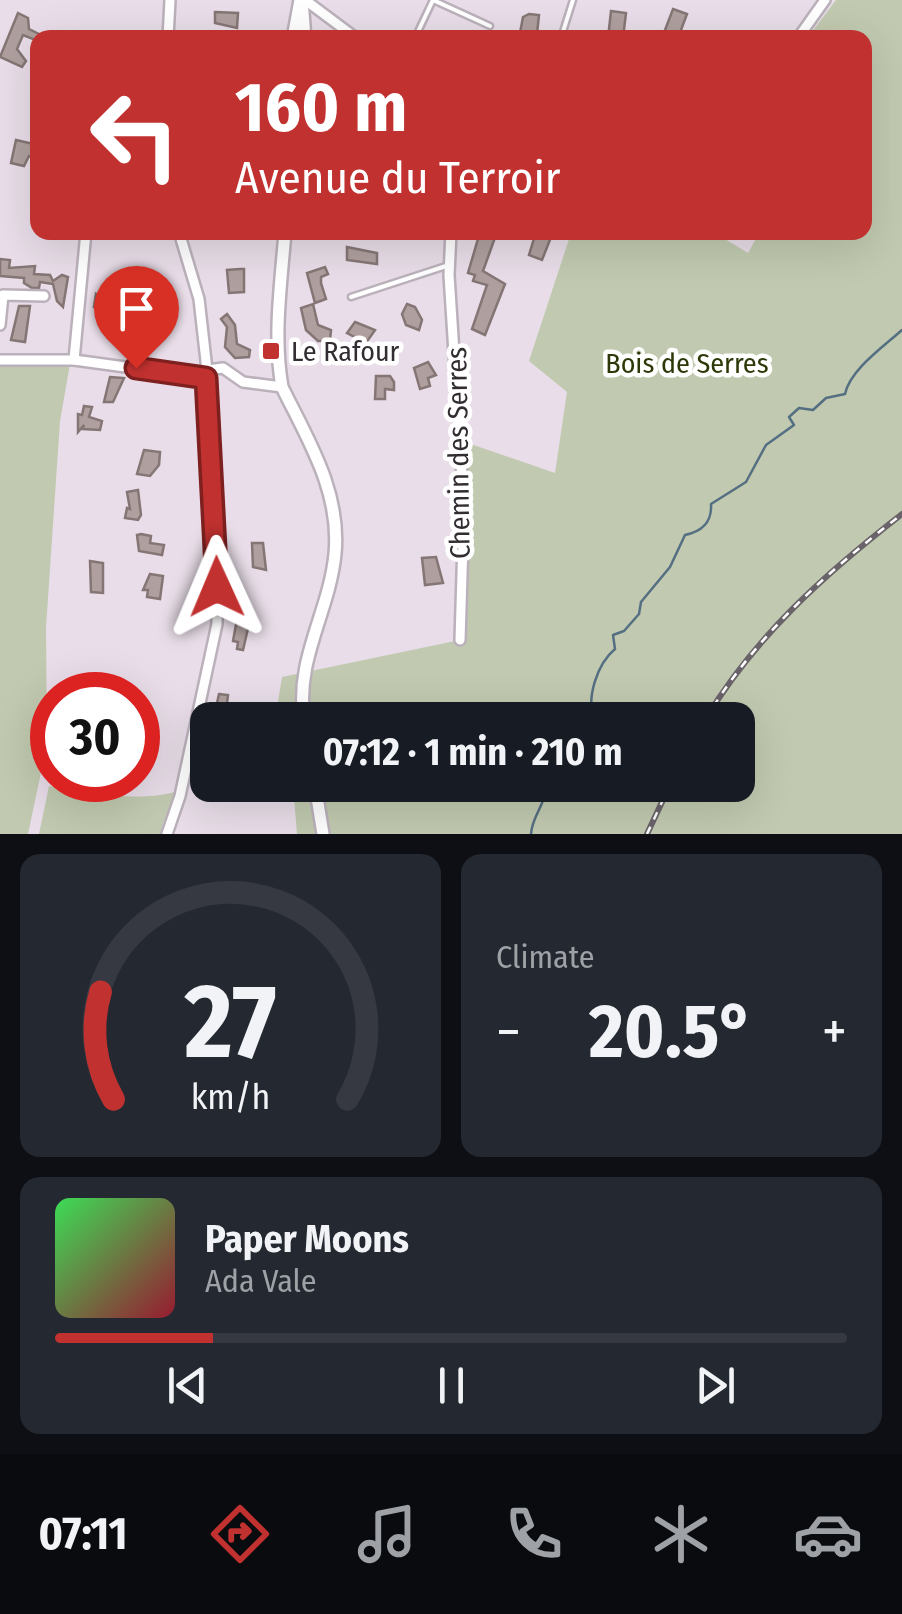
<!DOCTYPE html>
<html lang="en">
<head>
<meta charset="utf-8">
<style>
	body { margin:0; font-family:"Fira Sans Condensed",sans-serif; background:#242831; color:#f1f3f6; height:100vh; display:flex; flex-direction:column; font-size:38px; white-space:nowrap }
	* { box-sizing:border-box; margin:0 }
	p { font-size:32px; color:#9ea1a6 }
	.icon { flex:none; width:55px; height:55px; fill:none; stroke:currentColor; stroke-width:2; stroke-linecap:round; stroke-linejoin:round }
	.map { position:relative; height:834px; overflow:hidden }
	.details { display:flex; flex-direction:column; gap:20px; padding:20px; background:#0d0f14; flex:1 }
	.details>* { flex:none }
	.banner { position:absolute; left:30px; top:30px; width:842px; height:210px; border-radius:20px; box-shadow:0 10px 40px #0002; background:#c0312f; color:#fff; overflow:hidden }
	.speed { position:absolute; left:30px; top:672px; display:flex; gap:20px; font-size:50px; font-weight:700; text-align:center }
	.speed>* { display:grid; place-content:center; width:130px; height:130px; border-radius:50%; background:#171b24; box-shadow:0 10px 40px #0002; line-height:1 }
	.speed .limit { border:15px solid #d22; background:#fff; color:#111 }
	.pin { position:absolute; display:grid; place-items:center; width:85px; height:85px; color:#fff; margin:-102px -42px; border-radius:50% 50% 50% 0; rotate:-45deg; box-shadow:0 0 10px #0007 }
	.pin .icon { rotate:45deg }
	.me { position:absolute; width:110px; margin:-55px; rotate:359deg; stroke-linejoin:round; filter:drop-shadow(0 0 8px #0008) }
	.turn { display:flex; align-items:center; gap:35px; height:210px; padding:0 40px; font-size:45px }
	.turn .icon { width:130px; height:130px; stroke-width:2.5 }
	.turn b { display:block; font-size:70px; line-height:85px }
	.big { font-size:75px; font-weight:700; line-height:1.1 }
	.details .widget { flex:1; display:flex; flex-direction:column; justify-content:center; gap:15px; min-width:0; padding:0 35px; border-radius:20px; background:#242831 }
	.details .dial { align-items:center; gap:0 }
	.dial svg { height:260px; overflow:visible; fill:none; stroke:#363941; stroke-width:7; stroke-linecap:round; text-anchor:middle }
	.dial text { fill:#f1f3f6; stroke:none }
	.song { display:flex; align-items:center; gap:30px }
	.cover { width:120px; height:120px; border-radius:15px; background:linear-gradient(135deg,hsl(130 70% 55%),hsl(350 70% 35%)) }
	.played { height:10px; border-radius:5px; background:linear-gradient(90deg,#c0312f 20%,#363941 20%) }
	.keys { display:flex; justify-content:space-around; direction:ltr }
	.heat { display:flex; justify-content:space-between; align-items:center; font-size:55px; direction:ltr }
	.details .tiles { flex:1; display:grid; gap:20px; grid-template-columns:1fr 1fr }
	.widget:last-child { grid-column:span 2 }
	.trip { position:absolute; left:190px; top:702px; width:565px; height:100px; border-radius:20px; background:#171b24; box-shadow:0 10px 40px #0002; font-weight:700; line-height:100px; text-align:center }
	.tab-bar { display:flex; height:160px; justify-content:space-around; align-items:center; background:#090b0e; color:#9ea1a6 }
	.tab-bar .icon { width:70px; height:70px }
	.tab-bar .active { color:#c0312f }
	.tab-bar b { font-size:45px; color:#f1f3f6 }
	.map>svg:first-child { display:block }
	.green { fill:#c1cab0 }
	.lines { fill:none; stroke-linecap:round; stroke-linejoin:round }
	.stream { stroke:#556f82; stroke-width:2.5 }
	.building { fill:#afa09f; stroke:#857675; stroke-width:2.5 }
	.lane-casing { stroke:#bbb1bb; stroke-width:9 }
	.street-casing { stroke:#bbb1bb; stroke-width:14 }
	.secondary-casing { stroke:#bbb1bb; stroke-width:16 }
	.lane { stroke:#fff; stroke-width:4 }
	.street { stroke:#fff; stroke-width:9 }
	.secondary { stroke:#fff; stroke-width:11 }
	.rail-casing { stroke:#6a646a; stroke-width:6 }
	.rail { stroke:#fff; stroke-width:2.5; stroke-dasharray:8; stroke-linecap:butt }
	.route-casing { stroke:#7d201f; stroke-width:25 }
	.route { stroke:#c0312f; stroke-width:18 }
	.poi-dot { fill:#c0312f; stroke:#fff; stroke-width:4 }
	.labels { text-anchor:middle; stroke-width:9; stroke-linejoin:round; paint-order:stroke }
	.poi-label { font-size:28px; fill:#312d31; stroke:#fff; text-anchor:start }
	.park-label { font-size:28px; fill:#2c3807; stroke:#fff }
	.street-label { font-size:28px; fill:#312d31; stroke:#fff }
</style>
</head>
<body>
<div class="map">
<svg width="902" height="834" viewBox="0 0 902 834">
	<rect width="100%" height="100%" fill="#e8dde8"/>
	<g class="green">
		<polygon points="836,0 902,0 902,834 297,834 293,785 738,785 738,720 275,720 282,677 460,640 459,440 555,473 567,392 529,361 571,233 715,233 748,253 759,233 865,232 865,38 808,37"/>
		<polygon points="70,364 60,421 46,628 47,744 28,834 0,834 0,367"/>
		<path d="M49,786C81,793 152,804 182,789L164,834H39Z"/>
	</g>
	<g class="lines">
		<g class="stream">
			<path d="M594,720C586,698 597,664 615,649L613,635L624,631L639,614L641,602L670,567L685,535C704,531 712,521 711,504L746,482L766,445L794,425L789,417L799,408L813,410L826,398L845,394C850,370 883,347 902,330"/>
			<path d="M531,834C532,815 547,804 545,785"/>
		</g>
	</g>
	<g class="building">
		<polygon points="673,9 687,14 678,38 662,38"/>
		<polygon points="611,11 626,13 623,38 608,38"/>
		<polygon points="215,12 238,13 237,28 215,23"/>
		<polygon points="18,13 28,18 29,29 41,35 38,41 23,35 17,49 26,61 22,67 0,57"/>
		<polygon points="529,14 539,15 537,34 519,38 523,17"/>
		<polygon points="16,140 38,145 38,159 29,156 24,166 11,163"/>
		<polygon points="480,232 497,232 483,271 505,284 485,335 472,329 487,285 473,281 475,275 468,273"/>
		<polygon points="536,232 553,232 542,260 529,255"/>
		<polygon points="347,247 377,253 377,264 347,260"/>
		<polygon points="0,259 10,260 9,268 35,266 34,274 50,275 53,281 62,275 68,277 63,307 57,301 53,284 40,282 39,288 32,288 24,283 24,278 0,276"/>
		<polygon points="325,267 328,274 321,277 321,283 326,299 315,303 307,273"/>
		<polygon points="240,269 244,269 244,292 229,293 227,270"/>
		<polygon points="96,294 103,299 149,301 150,314 123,312 121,327 110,326 111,310 94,307"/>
		<polygon points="313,304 318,325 331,330 330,341 318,341 306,330 301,308"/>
		<polygon points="407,304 415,307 422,320 419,330 406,325 402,314"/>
		<polygon points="19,306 30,306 25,342 11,340"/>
		<polygon points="227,314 235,325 237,344 250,350 249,357 235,358 225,347 227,327 221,319"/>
		<polygon points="355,322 375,330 366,343 347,333"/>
		<polygon points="428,362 436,375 428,378 430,386 420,389 414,368"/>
		<polygon points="376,376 390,376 394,382 394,390 385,389 385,399 375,399"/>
		<polygon points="110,377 124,378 113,402 104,402"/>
		<polygon points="84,406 92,407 89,417 102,421 100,430 83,429 84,425 78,432 78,414 82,415"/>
		<polygon points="144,450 160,452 159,465 150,476 137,474"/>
		<polygon points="138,490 141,515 138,520 125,518 127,508 130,509 127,492"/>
		<polygon points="141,534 151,536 150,543 164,545 162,555 139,551 137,535"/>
		<polygon points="252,543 263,543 266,570 253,567"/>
		<polygon points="436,557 443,583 425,585 422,558"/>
		<polygon points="90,561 103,563 103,593 91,592"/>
		<polygon points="150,574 163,576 160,599 147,597 148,590 143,590"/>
		<polygon points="237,619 249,624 243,650 237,649 238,642 233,641"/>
		<polygon points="219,694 228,695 227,703 237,709 236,720 221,720 222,713 215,712"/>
	</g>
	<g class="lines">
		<g class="lane-casing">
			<g id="lane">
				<polyline points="433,0 490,26"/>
				<polyline points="415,38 433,0"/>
				<polyline points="561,38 573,0"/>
				<polyline points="351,297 446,266"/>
			</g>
		</g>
		<g class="street-casing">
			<g id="street">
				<polyline points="305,0 356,38"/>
				<polyline points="168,38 170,0"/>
				<polyline points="798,38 825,0"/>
				<polyline points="451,232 449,275 464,509 460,640"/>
				<polyline points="0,325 3,295 44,296"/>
				<polyline points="0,360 74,360 206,378"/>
				<polyline points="74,360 86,232"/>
				<polyline points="207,370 223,368 243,382 282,387"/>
				<polyline points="167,834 180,796 217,624 217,551 206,361 199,299 179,232"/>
			</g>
		</g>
		<g class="secondary-casing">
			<g id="secondary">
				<polyline points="302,0 305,38"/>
				<polyline points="293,38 300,0"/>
				<path d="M285,232C281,284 273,336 282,387C308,440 341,492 335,554C329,613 295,659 304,720"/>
				<polyline points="315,785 323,834"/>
			</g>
		</g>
		<use href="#lane" class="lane"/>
		<use href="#street" class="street"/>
		<use href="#secondary" class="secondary"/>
		<g class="rail-casing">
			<g id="rail">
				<path d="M705,720C755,636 826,573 902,514"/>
				<polyline points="647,834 670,785"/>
			</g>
		</g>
		<use href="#rail" class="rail"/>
	</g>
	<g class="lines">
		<g class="route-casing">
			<polyline id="route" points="136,368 206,378 217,587"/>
		</g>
		<use href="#route" class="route"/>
	</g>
	<rect class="poi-dot" x="261" y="341" width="20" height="20" rx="5"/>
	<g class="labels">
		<g class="poi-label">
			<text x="291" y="361">Le Rafour</text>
		</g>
		<g class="park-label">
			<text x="687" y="373">Bois de Serres</text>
		</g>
		<g class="street-label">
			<text transform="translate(458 453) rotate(-91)" y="10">Chemin des Serres</text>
		</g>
	</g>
</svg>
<div class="speed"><div class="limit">30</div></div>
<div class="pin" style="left:136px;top:368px;background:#d93025"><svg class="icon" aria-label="arrive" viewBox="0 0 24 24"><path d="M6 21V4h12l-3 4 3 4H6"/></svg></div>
<svg class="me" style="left:217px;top:587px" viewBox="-20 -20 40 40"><path d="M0-17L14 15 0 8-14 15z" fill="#c0312f" stroke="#fff" stroke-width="4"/></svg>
<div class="trip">07:12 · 1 min · 210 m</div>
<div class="banner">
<div class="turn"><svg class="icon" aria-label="left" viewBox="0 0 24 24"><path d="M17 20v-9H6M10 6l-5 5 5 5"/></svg><div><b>160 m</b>Avenue du Terroir</div></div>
</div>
</div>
<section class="details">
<div class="tiles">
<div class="widget dial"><svg viewBox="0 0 100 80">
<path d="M14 69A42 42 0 1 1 86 69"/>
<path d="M14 69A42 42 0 0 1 10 36" stroke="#c0312f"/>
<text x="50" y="56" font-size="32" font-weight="700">27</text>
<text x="50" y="72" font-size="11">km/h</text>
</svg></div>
<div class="widget"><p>Climate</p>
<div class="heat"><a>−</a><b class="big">20.5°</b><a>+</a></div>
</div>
<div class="widget">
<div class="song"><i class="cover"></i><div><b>Paper Moons</b><p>Ada Vale</p></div></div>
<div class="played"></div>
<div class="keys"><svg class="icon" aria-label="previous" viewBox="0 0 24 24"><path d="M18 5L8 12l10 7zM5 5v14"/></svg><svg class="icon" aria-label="pause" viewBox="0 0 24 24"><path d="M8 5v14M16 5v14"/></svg><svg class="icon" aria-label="next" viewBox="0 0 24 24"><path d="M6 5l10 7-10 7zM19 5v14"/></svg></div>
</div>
</div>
</section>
<nav class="tab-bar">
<b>07:11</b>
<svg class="icon active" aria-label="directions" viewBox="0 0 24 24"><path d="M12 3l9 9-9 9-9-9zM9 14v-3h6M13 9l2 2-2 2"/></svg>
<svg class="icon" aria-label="music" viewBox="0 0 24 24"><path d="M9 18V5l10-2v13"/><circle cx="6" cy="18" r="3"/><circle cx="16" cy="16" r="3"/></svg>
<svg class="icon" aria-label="phone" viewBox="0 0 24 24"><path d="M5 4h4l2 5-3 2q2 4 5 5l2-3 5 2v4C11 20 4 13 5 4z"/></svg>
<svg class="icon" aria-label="climate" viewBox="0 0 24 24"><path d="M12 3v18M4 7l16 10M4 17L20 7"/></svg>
<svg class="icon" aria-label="car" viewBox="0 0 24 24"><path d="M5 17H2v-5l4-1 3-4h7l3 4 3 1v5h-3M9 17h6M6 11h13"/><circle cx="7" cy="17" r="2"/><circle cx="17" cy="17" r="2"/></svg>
</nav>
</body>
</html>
